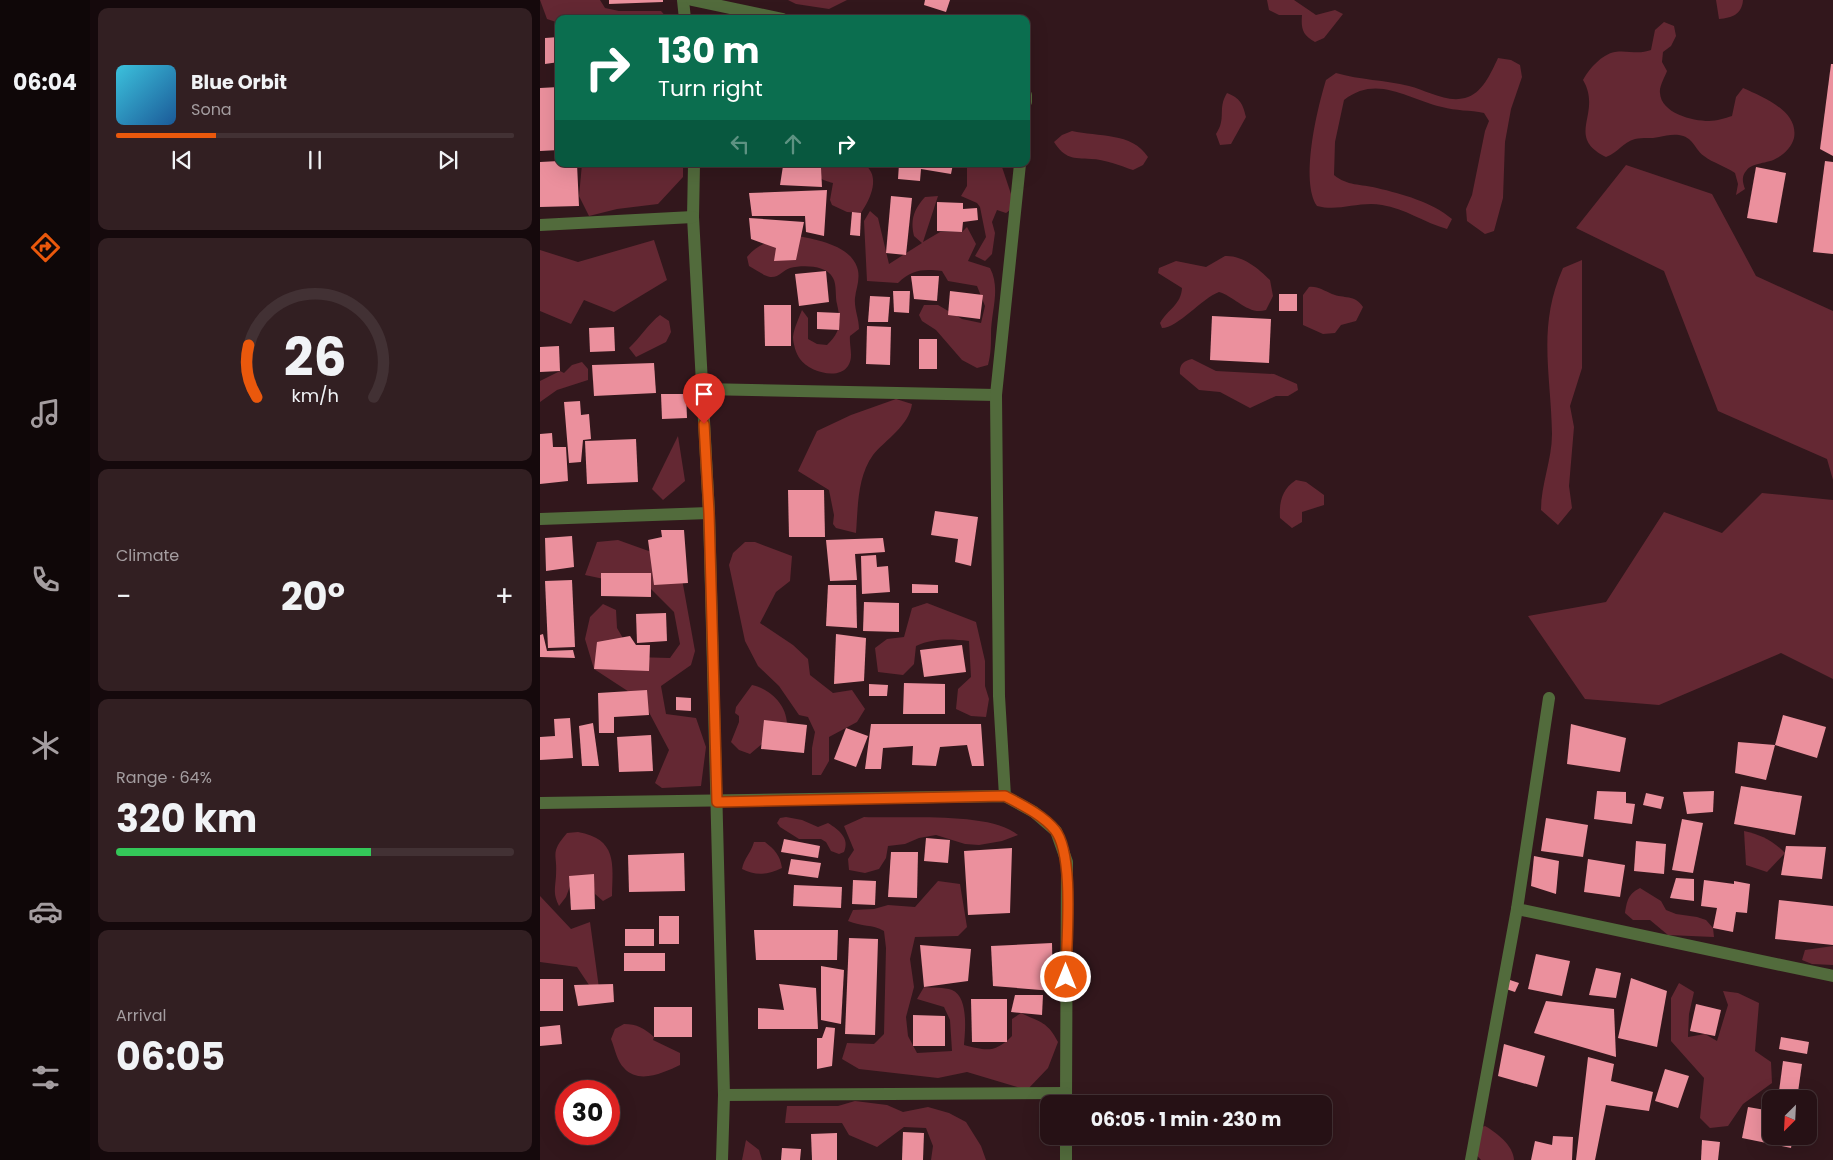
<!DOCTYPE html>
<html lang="en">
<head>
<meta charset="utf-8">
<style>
	body { margin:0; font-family:Poppins,sans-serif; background:#321f22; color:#f1f3f6; height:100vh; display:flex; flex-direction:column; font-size:19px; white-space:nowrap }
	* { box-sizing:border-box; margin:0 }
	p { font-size:16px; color:#a49da0 }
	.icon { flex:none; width:28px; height:28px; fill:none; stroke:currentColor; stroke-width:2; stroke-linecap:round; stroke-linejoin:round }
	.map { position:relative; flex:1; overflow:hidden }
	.side { display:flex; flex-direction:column; gap:8px; padding:8px; background:#15090c; width:450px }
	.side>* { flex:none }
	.hud { position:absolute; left:15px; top:15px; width:475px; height:152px; border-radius:10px; box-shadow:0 5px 20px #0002,0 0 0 1px #423134; background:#0b6e4f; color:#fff; overflow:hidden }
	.needle { width:32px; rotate:204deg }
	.controls { position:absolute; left:1222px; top:1090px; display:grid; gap:10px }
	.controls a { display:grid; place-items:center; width:55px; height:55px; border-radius:10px; background:#261115; box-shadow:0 5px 20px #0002,0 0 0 1px #423134; font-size:25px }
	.speed { position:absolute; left:15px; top:1080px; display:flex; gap:10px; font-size:25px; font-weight:700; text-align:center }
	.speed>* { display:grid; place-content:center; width:65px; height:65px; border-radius:50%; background:#261115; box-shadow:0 5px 20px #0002,0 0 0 1px #423134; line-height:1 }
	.speed .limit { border:8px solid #d22; background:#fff; color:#111 }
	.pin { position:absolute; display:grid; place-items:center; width:42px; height:42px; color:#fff; margin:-51px -21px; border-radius:50% 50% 50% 0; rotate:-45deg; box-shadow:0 0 5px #0007 }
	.pin .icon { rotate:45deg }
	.me { position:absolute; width:55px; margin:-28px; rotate:0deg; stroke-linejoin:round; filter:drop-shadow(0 0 4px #0008) }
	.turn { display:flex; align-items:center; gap:18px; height:105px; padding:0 20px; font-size:22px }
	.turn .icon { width:65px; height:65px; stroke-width:2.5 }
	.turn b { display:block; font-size:35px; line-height:42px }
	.lanes { display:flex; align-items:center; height:48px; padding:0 20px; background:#0003; justify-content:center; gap:25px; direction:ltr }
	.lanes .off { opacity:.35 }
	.big { font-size:38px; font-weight:700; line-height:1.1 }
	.side .tile { flex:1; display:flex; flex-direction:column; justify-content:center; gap:8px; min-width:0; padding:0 18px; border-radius:10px; background:#321f22 }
	.side .dial { align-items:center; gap:0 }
	.dial svg { height:130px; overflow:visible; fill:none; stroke:#423134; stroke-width:7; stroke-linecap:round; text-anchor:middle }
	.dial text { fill:#f1f3f6; stroke:none }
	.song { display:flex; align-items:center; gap:15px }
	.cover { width:60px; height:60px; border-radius:8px; background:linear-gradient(135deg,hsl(190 70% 55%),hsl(210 70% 35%)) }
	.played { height:5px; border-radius:2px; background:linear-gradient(90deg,#ea580c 25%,#423134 25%) }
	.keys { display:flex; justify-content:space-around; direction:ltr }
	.heat { display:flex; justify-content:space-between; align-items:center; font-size:28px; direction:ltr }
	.charge { height:8px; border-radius:4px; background:linear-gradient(90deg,#34c759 64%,#423134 0) }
	.trip { position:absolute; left:500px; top:1095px; width:292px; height:50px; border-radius:10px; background:#261115; box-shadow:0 5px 20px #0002,0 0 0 1px #423134; font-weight:700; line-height:50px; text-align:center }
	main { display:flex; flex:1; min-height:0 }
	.menu { display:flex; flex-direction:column; width:90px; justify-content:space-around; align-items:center; background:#0f0708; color:#a49da0 }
	.menu .icon { width:35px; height:35px }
	.menu .on { color:#ea580c }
	.menu b { font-size:22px; color:#f1f3f6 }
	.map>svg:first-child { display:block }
	.green { fill:#642833 }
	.building { fill:#eb909d }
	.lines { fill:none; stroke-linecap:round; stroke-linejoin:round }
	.street { stroke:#526b3c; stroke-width:12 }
	.route-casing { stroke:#983908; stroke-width:12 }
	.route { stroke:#ea580c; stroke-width:9 }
</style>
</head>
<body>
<main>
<nav class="menu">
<b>06:04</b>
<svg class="icon on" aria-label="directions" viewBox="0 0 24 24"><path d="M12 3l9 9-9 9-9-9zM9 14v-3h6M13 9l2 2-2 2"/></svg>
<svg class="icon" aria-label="music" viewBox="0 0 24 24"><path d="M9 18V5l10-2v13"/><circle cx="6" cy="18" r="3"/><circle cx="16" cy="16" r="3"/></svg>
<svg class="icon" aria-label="phone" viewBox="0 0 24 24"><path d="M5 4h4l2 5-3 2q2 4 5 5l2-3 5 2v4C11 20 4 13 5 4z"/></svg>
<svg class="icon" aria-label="climate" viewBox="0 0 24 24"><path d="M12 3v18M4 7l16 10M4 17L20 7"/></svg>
<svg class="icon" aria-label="car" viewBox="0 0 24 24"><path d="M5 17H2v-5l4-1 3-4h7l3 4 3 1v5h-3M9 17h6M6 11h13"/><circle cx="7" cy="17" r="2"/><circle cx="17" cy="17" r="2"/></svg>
<svg class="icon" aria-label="filters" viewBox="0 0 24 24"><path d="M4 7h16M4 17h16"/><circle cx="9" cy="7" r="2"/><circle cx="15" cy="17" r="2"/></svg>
</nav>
<section class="side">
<div class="tile">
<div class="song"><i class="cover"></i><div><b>Blue Orbit</b><p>Sona</p></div></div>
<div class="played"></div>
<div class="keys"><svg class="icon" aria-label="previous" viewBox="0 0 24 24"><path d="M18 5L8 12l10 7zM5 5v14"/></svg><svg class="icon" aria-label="pause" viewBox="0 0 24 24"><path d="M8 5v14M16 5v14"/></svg><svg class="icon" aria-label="next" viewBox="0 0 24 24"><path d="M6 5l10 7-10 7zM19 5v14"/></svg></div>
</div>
<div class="tile dial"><svg viewBox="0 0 100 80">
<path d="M14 69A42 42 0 1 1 86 69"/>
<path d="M14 69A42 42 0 0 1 9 37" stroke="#ea580c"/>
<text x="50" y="56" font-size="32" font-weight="700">26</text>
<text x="50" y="72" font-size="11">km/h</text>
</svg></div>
<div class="tile"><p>Climate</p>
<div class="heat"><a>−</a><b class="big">20°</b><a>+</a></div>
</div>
<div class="tile"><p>Range · 64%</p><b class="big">320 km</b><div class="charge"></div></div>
<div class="tile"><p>Arrival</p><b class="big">06:05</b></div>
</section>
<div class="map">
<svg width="1293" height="1160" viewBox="0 0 1293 1160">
	<rect width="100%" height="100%" fill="#32171c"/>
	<g class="green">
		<polygon points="0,0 60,0 65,8 79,11 121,11 128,19 19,19 19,23 7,19"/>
		<polygon points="248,0 307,0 289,9 256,4"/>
		<path d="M727,0H754L776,15L795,10L803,14L784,38L775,42C762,35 761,28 762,15H739L729,10Z"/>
		<path d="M1176,0H1203C1202,14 1192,18 1179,19Z"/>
		<path d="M1124,22L1134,26L1136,36L1131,46L1123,52L1122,62L1127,71C1125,77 1119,86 1120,93C1121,113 1152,121 1169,121C1177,121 1185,118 1192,116L1196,97L1203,88C1223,97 1259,111 1254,138C1252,146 1245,154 1237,158C1228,164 1212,162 1206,171C1201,177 1203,183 1205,189L1196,195L1198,184L1195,173C1185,166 1173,163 1164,156C1158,152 1156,146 1151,141C1142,132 1129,135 1119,137C1111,139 1103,137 1095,139C1083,142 1079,152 1066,157C1024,136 1063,114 1043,80C1049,69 1062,54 1075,52C1088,50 1098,55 1111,50L1115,30Z"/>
		<path d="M958,58L971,60L980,65L982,77L971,109L965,142L963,198L954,231L945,234L927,221L926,209L932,195L945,131L949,121L944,113C930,110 916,111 902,107C867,99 837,74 804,100L795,142L794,175C807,186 821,184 837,188C862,194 892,202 912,219L907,229C885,223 864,208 842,205C819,201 799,212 777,206C760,181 777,109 786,80L796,73C820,80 845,80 869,86C886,90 906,103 925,98C942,94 951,73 958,58Z"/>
		<path d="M687,93C700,98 703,104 706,117L691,144L680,145L676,134C687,118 677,109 687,93Z"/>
		<path d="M532,131C558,137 592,132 608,157L603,165L593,170C581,166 564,159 551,159C533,158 525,159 514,142L522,135Z"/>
		<polygon points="42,164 143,164 143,177 118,204 77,209 49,216 39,196"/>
		<path d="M274,164H324C341,176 331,198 321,213L307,212L292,205L290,200L293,183C282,180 273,177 274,164Z"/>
		<polygon points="427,164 461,164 475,206 466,213 457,210 452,222 455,233 452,254 445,261 435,256 446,237 440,207 437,203 421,196 427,186"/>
		<polygon points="1086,165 1172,194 1216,276 1293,311 1293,480 1287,459 1178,411 1124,271 1036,228"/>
		<path d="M398,196L383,242L400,232H422L427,227L436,244L428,261L450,268C461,289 451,311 451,334C451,345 451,353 448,365L437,368L422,360L396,330L382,321L379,315L384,305H398L422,319L441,323L445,306L437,286L408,281L402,271C384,269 372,269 358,283L327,281L324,221L330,211L338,218L349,264L382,243L374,236C370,220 374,209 385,197Z"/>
		<path d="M253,235C273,239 309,244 317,267C321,278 316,288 315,298C314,309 319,318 319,329L310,336C309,346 314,357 308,366C298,381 268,371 260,359C256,354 253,343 253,337C254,328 259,318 262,310L268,318V339L277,344L287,345C301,332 301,322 297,304C295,297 297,285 293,278C286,265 263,265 250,268C243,270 239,278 230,277C224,276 215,269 209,266L207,257C219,242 235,240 253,235Z"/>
		<polygon points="114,240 127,280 74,312 44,300 31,324 0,311 0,250 38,262"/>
		<path d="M685,256C702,255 718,268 730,280L733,296L726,310C709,316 694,296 679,292C662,298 638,328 622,328L620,323C628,309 641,305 642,288L618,273L619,268L636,261L666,267Z"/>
		<path d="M1042,260V368L1030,406L1034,427L1029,486L1032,508L1018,525L1001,510C1001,484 1012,460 1012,434C1011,373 997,327 1023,268Z"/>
		<path d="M769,287C778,286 784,291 792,294C804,299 815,294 823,307L816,321L801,325L795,333L783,334L763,325V295Z"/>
		<path d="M120,315L129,321L131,332L126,342L96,357L89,348C100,338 109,323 120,315Z"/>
		<path d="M652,359L676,371L734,374L757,384L758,390L748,396H736L710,408L680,392L659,390L640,374C639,365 643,361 652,359Z"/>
		<polygon points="42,362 48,369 48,380 17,390 0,402 0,381 20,371 24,373 32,365"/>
		<path d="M356,399L372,404C369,426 346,439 333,455C317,477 318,508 316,533L296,528L293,524L294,515L289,490L258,471L277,431L311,415Z"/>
		<polygon points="138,436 145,481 123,500 112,489"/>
		<path d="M756,480L766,482L784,495V505L762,512V522L752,528L740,518C739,502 742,489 756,480Z"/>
		<polygon points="1222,493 1293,500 1293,679 1241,653 1119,705 1045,699 988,616 1066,602 1124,512 1182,533"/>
		<polygon points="78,540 117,554 142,579 155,651 151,665 121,686 126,714 156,718 166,747 161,786 122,788 115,783 129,750 103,701 54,669 45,639 50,617 63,604 76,610 77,628 94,657 130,658 140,644 134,612 111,589 45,575 57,542"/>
		<polygon points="205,542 215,542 252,556 250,581 236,592 220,623 253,645 268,659 270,675 293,693 312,690 325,709 317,722 289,737 289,761 281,775 272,775 272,748 275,732 268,717 259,715 239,686 218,666 205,641 189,565 193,553"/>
		<path d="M387,603L436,622L445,661V686L449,699L446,717L431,716L416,709L418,689L431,677L429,641C410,639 394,638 376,646L374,664L363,675L338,672L335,648L347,639L364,637L372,608Z"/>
		<path d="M212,685C230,689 246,704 247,723L210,754L199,750L191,742L199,722V716L195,713L196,707Z"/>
		<path d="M246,817L262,820L278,827L288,823C299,830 310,838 304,852L299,854L291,851L286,842L281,839H259L240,827L237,823L240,818Z"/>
		<path d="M324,817C362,819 450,811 478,835L462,841L439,845L425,844L396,835L379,838L365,844L348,846L346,858L339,869L325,873L309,870L308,859L314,850L304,826Z"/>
		<path d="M1204,831C1221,835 1232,840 1245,853L1227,872L1206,865Z"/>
		<path d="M38,832C77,839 73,863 72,896L63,901L55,894L52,883L33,878L26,897L19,906C13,894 15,889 16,876C18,853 9,854 27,833Z"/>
		<path d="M214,842H225C235,850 240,855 242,868C228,875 215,876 202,869C204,858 211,853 214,842Z"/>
		<path d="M398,881L420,884L427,927L418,936L375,937L370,959L374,987L366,1017L368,1036L377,1053L412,1051L410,1020L404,1007L377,999L384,987C392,988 404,987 412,990C429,997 425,1032 424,1045C447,1051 455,1053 472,1036V1019L481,1013C501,1023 507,1021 518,1042L508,1068L487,1090L427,1072L398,1078L319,1069L302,1059L307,1043L334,1044L344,1034L346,948L344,931C332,924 322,927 308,921L313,910L334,909L348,905L375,907Z"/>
		<path d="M1100,888L1121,901L1126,910L1136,914L1157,917L1166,920L1173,928L1174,937L1128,935L1110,920H1093L1085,913C1087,901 1088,894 1100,888Z"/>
		<polygon points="0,896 31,929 50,922 61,1003 37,967 0,962"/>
		<polygon points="1293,946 1293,965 1272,964 1262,960 1265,950"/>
		<polygon points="1139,983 1154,992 1149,1014 1148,1037 1165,1034 1177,1041 1188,1005 1183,991 1198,993 1219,1003 1215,1051 1231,1062 1232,1083 1203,1104 1188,1126 1170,1128 1160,1118 1164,1078 1131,1041 1131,998"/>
		<path d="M84,1024C97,1024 104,1028 114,1037L113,1040L140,1053V1065C125,1072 99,1085 84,1068C77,1061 75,1049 71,1039L75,1029Z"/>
		<polygon points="315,1101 347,1105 363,1112 388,1107 409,1113 426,1122 441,1146 446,1160 391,1160 393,1146 386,1128 364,1127 337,1147 309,1135 302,1123 245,1123 247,1106 298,1106"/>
		<path d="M945,1126C957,1133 973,1145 974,1160H941L933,1151V1130Z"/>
		<polygon points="206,1140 219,1150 222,1160 202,1160"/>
	</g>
	<g class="building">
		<polygon points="69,0 123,0 123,2 69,4"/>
		<polygon points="385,0 410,0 406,12 384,5"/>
		<polygon points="19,37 19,62 5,64 5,38"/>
		<polygon points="1291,64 1293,64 1293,156 1280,149"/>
		<polygon points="19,87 19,150 0,151 0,88"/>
		<polygon points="19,161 19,164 37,164 39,206 0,207 0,162"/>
		<polygon points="1285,161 1293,162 1293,254 1273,252"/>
		<polygon points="359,164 413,164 411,174 381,169 380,181 358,179"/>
		<polygon points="243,166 281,168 282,187 240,185"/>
		<polygon points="1216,167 1246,173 1237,223 1207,218"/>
		<polygon points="287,190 284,236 266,232 265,216 212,216 209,193"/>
		<polygon points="351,196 372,198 366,255 346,253"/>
		<polygon points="397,202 423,203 423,209 437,208 438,220 423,222 422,232 397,231"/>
		<polygon points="312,212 321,213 320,236 310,235"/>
		<polygon points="209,218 264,222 256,260 234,261 236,248 211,239"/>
		<polygon points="286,271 289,302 259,306 255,274"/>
		<polygon points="371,276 399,276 397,301 374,299"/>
		<polygon points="353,291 370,291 369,313 354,312"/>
		<polygon points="410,291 443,295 440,319 408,315"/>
		<rect x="739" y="294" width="18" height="17"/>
		<polygon points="330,296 350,297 348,322 328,322"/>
		<polygon points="224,305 251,305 251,346 225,346"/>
		<polygon points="277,312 300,313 299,330 277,329"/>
		<polygon points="672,316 731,319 729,363 670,360"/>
		<polygon points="327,326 351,327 350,365 326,364"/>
		<polygon points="74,327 75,351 50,352 49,328"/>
		<rect x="379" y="339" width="18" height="30"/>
		<polygon points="19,346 20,371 0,372 0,347"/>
		<polygon points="114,363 116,393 54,396 52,365"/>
		<polygon points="121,394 146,394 147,418 122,419"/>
		<polygon points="40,401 41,415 49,414 51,439 43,440 41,462 29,463 24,402"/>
		<polygon points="12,433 13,447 26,447 28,481 0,484 0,434"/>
		<polygon points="96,439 98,482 47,484 45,441"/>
		<polygon points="248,490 284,490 285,537 249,537"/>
		<polygon points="395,511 438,517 431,566 415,562 418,539 391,535"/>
		<polygon points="121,530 144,530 148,583 114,585 108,540 122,537"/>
		<polygon points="32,536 34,567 6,571 5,538"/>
		<polygon points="343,538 345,552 315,554 317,580 290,581 286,540"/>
		<polygon points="336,555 337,567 348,566 350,592 322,594 321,556"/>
		<polygon points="61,573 111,573 111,597 61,596"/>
		<polygon points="32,580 35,647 8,648 5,581"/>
		<polygon points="372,584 398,585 398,593 372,593"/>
		<polygon points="288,585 316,585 317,628 286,626"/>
		<polygon points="324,602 359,603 359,632 323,631"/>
		<polygon points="126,613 127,641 97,643 96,614"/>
		<polygon points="3,634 7,651 33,650 35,658 0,657 0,635"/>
		<polygon points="296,634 326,638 324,681 294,684"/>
		<polygon points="90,636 96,645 110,645 109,671 54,669 57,642"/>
		<polygon points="422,645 426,672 384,677 380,650"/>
		<polygon points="364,683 405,684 405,714 363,714"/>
		<polygon points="329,684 348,685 347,696 329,696"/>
		<polygon points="107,690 109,715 74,717 74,733 59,733 58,693"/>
		<polygon points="136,697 151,698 151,711 136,710"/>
		<polygon points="1243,715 1286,727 1277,758 1235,745 1226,780 1195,773 1198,742 1235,745"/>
		<polygon points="30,718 33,758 0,760 0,737 15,736 14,719"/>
		<polygon points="224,720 267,725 264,753 221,749"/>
		<polygon points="53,723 59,766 42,766 39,726"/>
		<polygon points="331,724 441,724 444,766 432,766 427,745 400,747 396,766 372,765 373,746 343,748 341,769 325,769"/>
		<polygon points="1031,724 1086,738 1080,772 1027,764"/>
		<polygon points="306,728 328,736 316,767 294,759"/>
		<polygon points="111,735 113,771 79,772 77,737"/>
		<polygon points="1201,786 1262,796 1255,835 1194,824"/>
		<polygon points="1057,791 1086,792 1086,803 1095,804 1092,824 1054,819"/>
		<polygon points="1174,791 1173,812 1147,814 1143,792"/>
		<polygon points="1106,793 1124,797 1121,809 1103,805"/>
		<polygon points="1006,818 1048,825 1043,857 1001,851"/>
		<polygon points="1142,819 1163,823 1153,873 1132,870"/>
		<polygon points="386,838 410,840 408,863 384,861"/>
		<polygon points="244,839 280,846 278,858 241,852"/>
		<polygon points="1096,841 1126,844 1124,874 1094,871"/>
		<polygon points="1246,846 1286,847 1282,879 1241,875"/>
		<polygon points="472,848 470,913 428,915 424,851"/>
		<polygon points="351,852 378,852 377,898 348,897"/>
		<polygon points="144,853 145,891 89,892 88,855"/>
		<polygon points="994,856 1019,861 1016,894 991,886"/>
		<polygon points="251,859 281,863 278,878 248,874"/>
		<polygon points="1048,859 1085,865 1080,897 1044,892"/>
		<polygon points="54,874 55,909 31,910 29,876"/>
		<polygon points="1136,878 1154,879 1154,901 1130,898"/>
		<polygon points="313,880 336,881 335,905 312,904"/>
		<polygon points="1164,880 1194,884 1194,881 1210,884 1207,913 1196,912 1193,932 1173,928 1177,908 1161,906"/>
		<polygon points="254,885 302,887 301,908 253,906"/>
		<polygon points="1239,900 1293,906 1293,945 1235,939"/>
		<rect x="119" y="916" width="20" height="28"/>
		<rect x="85" y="929" width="29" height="17"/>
		<polygon points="214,930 298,930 297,960 216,960"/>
		<polygon points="309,938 338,939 335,1035 305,1034"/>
		<polygon points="512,943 513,991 453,986 451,946"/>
		<polygon points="380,945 431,949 428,981 384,987"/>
		<rect x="84" y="953" width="41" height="18"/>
		<polygon points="996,954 1030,961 1022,996 988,989"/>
		<polygon points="281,966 304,970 301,1024 281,1020"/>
		<polygon points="1056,968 1081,973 1076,998 1049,995"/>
		<polygon points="1091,978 1127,991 1117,1047 1078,1038"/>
		<rect x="0" y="979" width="23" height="32"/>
		<polygon points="970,980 979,983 975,992 966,989"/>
		<polygon points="73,984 74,1002 38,1006 34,985"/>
		<polygon points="239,984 276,988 278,1029 218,1029 218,1008 244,1010"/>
		<polygon points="475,995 503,995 502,1015 471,1012"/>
		<polygon points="431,999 467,999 467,1042 432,1042"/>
		<polygon points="1006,1001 1074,1009 1076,1057 994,1033"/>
		<polygon points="1156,1004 1181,1010 1175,1036 1150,1031"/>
		<rect x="114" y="1007" width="38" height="30"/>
		<polygon points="373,1015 405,1016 405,1046 373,1046"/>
		<polygon points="20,1025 22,1044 0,1046 0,1027"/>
		<polygon points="286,1027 295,1028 292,1066 277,1069 277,1038 282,1038"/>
		<polygon points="1241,1037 1269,1042 1267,1054 1239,1049"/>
		<polygon points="964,1044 1005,1056 997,1087 958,1076"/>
		<polygon points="1048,1057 1074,1064 1071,1081 1113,1092 1109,1111 1066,1105 1055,1160 1036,1160"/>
		<polygon points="1243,1061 1262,1064 1257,1099 1238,1099"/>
		<polygon points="1125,1069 1149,1076 1138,1108 1115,1101"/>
		<polygon points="1208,1107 1231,1111 1231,1136 1253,1136 1251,1148 1202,1138"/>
		<polygon points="363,1132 384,1133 383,1160 362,1160"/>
		<polygon points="297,1133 297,1160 272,1160 271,1134"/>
		<polygon points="1013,1136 1033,1137 1032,1160 991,1160 995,1141 1012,1145"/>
		<polygon points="1162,1140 1180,1142 1178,1160 1161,1160"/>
		<polygon points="242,1148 261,1149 260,1160 241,1160"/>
	</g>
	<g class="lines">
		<g class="street">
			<polyline points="143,0 145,19"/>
			<polyline points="152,0 243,19"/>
			<polyline points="486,95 486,102"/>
			<polyline points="154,164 153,217 169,513 184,1095 182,1160"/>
			<polyline points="0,225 153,217"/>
			<polyline points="162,389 456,395"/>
			<polyline points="0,519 169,513"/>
			<polyline points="465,796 459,696 456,395 480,164"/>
			<polyline points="0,803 465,796 494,812 516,831 527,862 526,1104"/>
			<polyline points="977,909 1293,976"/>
			<polyline points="184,1095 526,1093"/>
			<polyline points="526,1136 526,1160"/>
			<polyline points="931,1160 977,909 1009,698"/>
		</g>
	</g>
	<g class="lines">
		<g class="route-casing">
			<path id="route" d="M164,424L169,513L177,802L465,796C482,805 503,815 515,830C535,855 526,944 526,977"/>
		</g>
		<use href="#route" class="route"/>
	</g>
</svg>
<div class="controls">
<a><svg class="needle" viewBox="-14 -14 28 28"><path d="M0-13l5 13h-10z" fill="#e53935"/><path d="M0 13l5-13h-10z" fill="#a49da0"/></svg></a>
</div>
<div class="speed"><div class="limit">30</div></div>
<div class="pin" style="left:164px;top:424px;background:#d93025"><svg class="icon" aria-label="arrive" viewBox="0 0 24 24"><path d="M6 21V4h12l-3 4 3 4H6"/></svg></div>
<svg class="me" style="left:526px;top:977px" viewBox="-20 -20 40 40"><circle r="17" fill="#ea580c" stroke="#fff" stroke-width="3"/><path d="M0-11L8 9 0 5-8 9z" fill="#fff"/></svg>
<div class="trip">06:05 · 1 min · 230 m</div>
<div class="hud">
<div class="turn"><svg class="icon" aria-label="right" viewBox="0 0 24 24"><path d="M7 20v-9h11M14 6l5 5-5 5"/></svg><div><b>130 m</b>Turn right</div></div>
<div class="lanes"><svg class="icon off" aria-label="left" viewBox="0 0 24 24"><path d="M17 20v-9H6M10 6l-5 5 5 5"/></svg><svg class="icon off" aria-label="ahead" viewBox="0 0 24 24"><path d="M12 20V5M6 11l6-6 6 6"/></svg><svg class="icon" aria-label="right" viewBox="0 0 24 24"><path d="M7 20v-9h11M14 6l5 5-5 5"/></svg></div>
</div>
</div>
</main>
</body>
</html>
